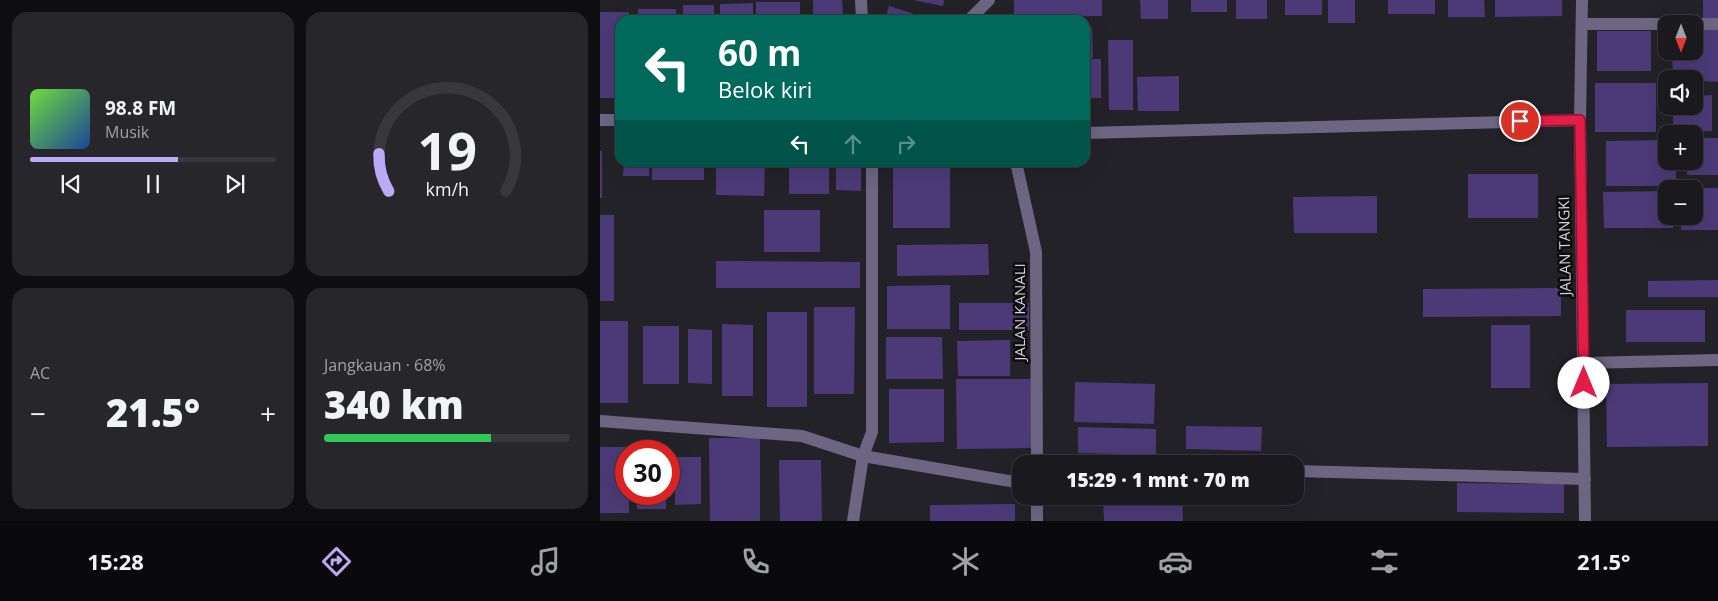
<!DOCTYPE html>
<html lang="id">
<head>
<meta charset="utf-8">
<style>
	body { margin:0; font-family:"Open Sans",sans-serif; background:#27272b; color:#f1f3f6; height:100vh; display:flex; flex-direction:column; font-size:19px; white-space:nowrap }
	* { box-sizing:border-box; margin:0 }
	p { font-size:16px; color:#9fa1a4 }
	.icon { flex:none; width:28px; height:28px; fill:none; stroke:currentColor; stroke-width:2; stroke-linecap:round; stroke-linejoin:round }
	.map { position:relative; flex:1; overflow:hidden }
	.side { display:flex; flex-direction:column; gap:12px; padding:12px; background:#0e0e10; width:600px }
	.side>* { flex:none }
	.top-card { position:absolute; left:15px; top:15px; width:475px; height:152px; border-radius:15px; box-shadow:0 5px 20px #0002,0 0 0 1px #38383c; background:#00695c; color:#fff; overflow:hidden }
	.needle { width:32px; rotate:180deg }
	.tools { position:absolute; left:1058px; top:15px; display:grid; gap:10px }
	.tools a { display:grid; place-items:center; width:45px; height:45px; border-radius:10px; background:#1a1a1e; box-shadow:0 5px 20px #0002,0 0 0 1px #38383c; font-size:25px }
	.speed { position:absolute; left:15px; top:440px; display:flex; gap:10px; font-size:25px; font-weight:700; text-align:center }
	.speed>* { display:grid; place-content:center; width:65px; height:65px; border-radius:50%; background:#1a1a1e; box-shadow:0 5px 20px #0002,0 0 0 1px #38383c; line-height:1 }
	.speed .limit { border:8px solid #d22; background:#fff; color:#111 }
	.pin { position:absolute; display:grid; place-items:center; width:42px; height:42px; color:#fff; margin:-21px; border:2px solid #fff; border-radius:50%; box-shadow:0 1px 5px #0007 }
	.me { position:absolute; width:55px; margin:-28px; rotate:0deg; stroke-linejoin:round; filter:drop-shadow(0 0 4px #0008) }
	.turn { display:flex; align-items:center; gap:18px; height:105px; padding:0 20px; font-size:22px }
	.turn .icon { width:65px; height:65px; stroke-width:2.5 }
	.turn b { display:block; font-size:35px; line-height:42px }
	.lanes { display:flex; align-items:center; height:48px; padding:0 20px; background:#0003; justify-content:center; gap:25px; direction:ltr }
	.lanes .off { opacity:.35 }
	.big { font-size:38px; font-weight:800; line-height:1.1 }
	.side .card { flex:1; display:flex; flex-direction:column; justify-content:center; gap:8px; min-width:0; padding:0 18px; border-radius:15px; background:#27272b }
	.side .dial { align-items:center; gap:0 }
	.dial svg { height:130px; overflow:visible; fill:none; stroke:#38383c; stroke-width:7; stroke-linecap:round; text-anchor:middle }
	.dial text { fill:#f1f3f6; stroke:none }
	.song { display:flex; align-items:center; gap:15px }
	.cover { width:60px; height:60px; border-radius:8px; background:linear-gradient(135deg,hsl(100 70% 55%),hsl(220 70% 35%)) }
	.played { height:5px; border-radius:2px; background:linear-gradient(90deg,#bbaaf6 60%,#38383c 60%) }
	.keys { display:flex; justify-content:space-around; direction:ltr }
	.heat { display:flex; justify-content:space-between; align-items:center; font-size:28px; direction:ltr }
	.charge { height:8px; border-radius:4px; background:linear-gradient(90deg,#34c759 68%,#38383c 0) }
	.side .tiles { flex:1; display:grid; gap:12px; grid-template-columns:repeat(2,1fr) }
	.trip { position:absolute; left:412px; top:455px; width:292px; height:50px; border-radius:15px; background:#1a1a1e; box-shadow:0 5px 20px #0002,0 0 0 1px #38383c; font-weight:800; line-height:50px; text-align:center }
	.menu { display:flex; height:80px; justify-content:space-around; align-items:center; background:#0a0a0c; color:#9fa1a4 }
	.menu .icon { width:35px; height:35px }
	.menu .active { color:#bbaaf6 }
	.menu b { font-size:22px; color:#f1f3f6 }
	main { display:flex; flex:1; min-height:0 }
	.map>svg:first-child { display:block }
	.building { fill:#4c3a78 }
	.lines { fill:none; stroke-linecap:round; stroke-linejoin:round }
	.minor { stroke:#6c6683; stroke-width:12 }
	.route-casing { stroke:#92132f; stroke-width:12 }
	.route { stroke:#e11d48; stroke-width:9 }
	.labels { text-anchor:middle; stroke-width:5; stroke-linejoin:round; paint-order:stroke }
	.street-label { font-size:15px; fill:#d3d2d6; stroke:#0c0c0f }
</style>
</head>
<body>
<main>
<section class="side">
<div class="tiles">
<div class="card">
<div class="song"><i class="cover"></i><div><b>98.8 FM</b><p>Musik</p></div></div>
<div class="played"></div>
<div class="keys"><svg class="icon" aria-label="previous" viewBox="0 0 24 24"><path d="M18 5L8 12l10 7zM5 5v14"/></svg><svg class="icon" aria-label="pause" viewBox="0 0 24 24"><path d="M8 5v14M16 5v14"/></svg><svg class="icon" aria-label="next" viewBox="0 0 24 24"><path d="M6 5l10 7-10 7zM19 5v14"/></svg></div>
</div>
<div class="card dial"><svg viewBox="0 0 100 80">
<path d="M14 69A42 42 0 1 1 86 69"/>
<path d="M14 69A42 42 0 0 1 8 46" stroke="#bbaaf6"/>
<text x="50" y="56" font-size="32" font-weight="700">19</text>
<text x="50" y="72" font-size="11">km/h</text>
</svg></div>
<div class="card"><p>AC</p>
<div class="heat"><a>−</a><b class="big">21.5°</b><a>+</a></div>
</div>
<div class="card"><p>Jangkauan · 68%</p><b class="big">340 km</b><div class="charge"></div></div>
</div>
</section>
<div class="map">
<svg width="1118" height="521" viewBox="0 0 1118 521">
	<rect width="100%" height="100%" fill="#232228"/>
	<g class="building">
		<polygon points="213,0 242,0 243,15 213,16"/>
		<polygon points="313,0 344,0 343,6"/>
		<polygon points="414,0 502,0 502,16 414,17"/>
		<polygon points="540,0 568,0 568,19 541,19"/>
		<rect x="591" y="0" width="36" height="12"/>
		<rect x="636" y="0" width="31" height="19"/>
		<rect x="685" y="0" width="37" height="15"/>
		<rect x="728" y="0" width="27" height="23"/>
		<rect x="788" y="0" width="47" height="14"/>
		<polygon points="848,0 884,0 885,17 848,17"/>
		<polygon points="895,0 962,0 962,16 895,17"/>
		<rect x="1103" y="0" width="15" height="22"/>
		<rect x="156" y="2" width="44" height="18"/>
		<polygon points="153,3 153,20 120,20 120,4"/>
		<rect x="83" y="5" width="31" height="15"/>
		<polygon points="289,6 320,16 319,20 285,20"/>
		<rect x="38" y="9" width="38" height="11"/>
		<polygon points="0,12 29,12 29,20 20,20 20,98 0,98"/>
		<polygon points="485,27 492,27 493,58 485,58"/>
		<polygon points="1094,28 1118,28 1118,82 1073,79 1072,51 1094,51"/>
		<rect x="997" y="31" width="54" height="40"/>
		<polygon points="508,40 533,40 533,110 509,110"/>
		<rect x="485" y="59" width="16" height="39"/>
		<polygon points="579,76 579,111 538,111 537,77"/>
		<rect x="995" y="83" width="61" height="49"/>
		<polygon points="1112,95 1112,131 1073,131 1073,106 1094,106 1094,96"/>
		<polygon points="1094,138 1118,138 1118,175 1087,175 1087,161 1094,161"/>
		<polygon points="1066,140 1066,161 1076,161 1076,186 1006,186 1006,141"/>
		<rect x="0" y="151" width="2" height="47"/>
		<polygon points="24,162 49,162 49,176 23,176"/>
		<rect x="52" y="162" width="52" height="18"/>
		<polygon points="116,162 165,162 164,196 116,195"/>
		<rect x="189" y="162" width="40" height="32"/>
		<polygon points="236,162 261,162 261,191 236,190"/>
		<rect x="293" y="162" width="57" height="66"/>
		<rect x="868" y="174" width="70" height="44"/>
		<polygon points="1094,188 1118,188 1118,230 1081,230 1081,216 1094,216"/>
		<polygon points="1066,191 1066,216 1073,216 1073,228 1004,228 1003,192"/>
		<polygon points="777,196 777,233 694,233 693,197"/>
		<rect x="164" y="210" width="56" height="42"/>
		<rect x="0" y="215" width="14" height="86"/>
		<polygon points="388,244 389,275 297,276 297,245"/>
		<polygon points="116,261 260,262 260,288 116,288"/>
		<polygon points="1118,280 1118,297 1048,297 1048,281"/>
		<polygon points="350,285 350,329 287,329 287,286"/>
		<polygon points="961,288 961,316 823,317 823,289"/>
		<rect x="359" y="303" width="70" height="27"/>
		<polygon points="214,307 255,307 254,394 214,394"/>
		<rect x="1026" y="310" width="79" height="32"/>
		<rect x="167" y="312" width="40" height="95"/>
		<rect x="0" y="321" width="28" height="82"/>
		<polygon points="122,324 153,325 153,396 122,396"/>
		<rect x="891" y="325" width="39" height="63"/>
		<rect x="43" y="326" width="36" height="58"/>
		<polygon points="88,329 112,330 112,384 88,383"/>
		<polygon points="286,337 342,337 343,379 286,379"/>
		<polygon points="410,340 410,376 358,376 357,341"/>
		<polygon points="356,379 433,379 433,448 357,449"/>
		<polygon points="475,382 555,384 554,424 474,422"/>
		<polygon points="1108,383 1108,446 1007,447 1006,384"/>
		<polygon points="289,389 344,389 344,442 289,443"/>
		<polygon points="586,426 662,427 661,451 586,449"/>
		<polygon points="478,427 556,429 556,455 478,453"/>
		<polygon points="109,438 160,438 160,521 110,521"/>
		<rect x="36" y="446" width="29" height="5"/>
		<polygon points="0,447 28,447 28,451 26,451 26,494 29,494 29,513 0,513"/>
		<polygon points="75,457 101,457 101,504 75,505"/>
		<polygon points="179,460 221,460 222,521 180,521"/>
		<polygon points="857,483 964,484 964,513 857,512"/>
		<polygon points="36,494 66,494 66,509 37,509"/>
		<polygon points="582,497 583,521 504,521 503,498"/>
		<polygon points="415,504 415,521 330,521 330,505"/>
	</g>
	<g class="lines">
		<g class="minor">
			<polyline points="261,0 262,20"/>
			<polyline points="982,0 980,120 985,521"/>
			<polyline points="369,20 389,0"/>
			<polyline points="982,24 1066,24"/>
			<polyline points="1094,24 1118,24"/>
			<polyline points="0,120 20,120"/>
			<polyline points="485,133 980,120"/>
			<polyline points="416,162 436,252 437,464"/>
			<polyline points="984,363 1118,360"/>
			<polyline points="0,421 202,436 263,456 421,483"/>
			<polyline points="696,471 985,479"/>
			<polyline points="253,521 263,456 272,432 272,162"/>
			<polyline points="437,521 437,496"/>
		</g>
	</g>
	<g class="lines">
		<g class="route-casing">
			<polyline id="route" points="920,121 980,120 984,383"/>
		</g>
		<use href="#route" class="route"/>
	</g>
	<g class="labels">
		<g class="street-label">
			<text transform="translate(965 246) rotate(-91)" y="5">JALAN TANGKI</text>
			<text transform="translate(420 312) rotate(-90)" y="5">JALAN KANALI</text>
		</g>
	</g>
</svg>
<div class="tools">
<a><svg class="needle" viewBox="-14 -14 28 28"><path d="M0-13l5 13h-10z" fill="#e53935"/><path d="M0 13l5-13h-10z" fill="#9fa1a4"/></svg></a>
<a><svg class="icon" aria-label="sound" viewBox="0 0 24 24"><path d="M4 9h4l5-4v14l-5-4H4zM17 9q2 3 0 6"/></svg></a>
<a>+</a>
<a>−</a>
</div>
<div class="speed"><div class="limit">30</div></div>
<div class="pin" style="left:920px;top:121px;background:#d93025"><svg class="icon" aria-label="arrive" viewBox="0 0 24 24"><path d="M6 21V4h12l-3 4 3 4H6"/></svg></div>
<svg class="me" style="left:984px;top:383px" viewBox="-20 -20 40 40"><circle r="19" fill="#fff"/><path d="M0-13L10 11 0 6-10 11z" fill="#e11d48"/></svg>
<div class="trip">15:29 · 1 mnt · 70 m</div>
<div class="top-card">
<div class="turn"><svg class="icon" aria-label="left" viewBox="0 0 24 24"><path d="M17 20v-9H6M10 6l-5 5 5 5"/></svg><div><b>60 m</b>Belok kiri</div></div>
<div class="lanes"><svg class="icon" aria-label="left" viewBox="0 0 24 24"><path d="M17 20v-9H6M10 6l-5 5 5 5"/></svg><svg class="icon off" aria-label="ahead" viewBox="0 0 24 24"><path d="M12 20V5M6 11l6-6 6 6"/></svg><svg class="icon off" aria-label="right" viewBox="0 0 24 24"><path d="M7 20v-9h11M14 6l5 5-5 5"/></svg></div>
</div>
</div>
</main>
<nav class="menu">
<b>15:28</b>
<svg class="icon active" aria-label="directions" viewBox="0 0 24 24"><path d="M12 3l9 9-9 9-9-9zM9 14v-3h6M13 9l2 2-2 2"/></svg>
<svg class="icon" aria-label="music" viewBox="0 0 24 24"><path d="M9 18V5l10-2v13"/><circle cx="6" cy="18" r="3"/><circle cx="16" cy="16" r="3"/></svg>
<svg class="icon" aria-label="phone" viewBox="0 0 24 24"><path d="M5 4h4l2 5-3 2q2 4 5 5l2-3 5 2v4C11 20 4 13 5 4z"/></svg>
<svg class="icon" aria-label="climate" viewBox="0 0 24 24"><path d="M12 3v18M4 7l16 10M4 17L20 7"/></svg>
<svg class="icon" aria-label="car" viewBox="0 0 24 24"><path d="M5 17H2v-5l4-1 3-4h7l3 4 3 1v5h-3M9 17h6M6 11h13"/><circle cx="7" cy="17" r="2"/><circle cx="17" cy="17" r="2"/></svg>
<svg class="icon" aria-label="filters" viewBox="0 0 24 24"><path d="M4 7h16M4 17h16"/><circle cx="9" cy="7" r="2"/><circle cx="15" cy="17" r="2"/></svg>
<b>21.5°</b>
</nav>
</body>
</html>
